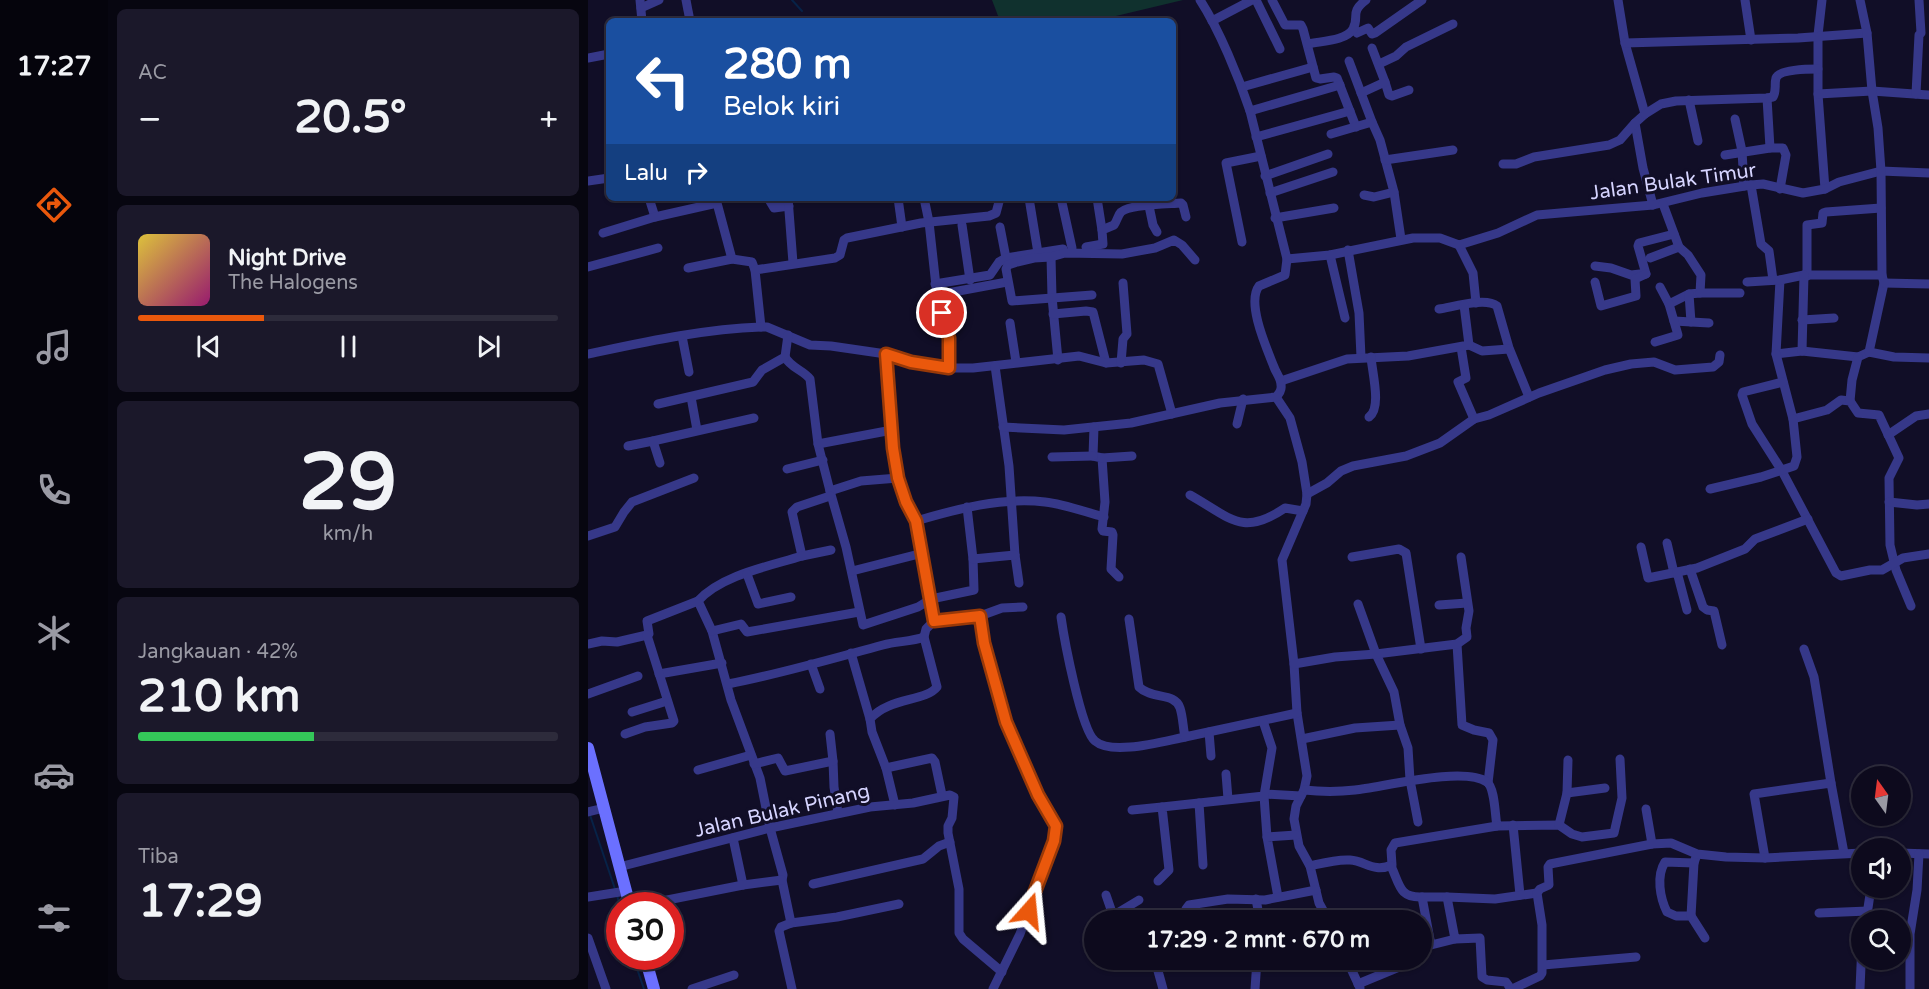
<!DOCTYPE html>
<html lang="id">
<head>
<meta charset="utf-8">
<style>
	body { margin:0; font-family:"Varela Round",sans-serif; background:#1b182a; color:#f1f3f6; height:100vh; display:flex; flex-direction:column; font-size:22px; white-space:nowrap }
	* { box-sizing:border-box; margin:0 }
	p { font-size:20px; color:#9a9aa4 }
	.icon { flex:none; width:33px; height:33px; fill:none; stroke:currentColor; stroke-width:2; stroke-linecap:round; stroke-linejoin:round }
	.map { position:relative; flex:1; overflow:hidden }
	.drawer { display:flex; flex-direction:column; gap:9px; padding:9px; background:#070610; width:480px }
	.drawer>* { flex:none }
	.top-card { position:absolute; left:18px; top:18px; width:570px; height:183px; border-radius:9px; box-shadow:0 2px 4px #0004,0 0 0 2px #2d2b3b; background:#1a4fa0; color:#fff; overflow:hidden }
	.needle { width:39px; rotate:346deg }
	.buttons { position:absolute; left:1263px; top:766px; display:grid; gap:12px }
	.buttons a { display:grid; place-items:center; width:60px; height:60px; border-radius:50%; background:#0d0a1d; box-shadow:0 2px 4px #0004,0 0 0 2px #2d2b3b; font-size:30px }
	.speed { position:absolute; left:18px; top:892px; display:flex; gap:12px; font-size:30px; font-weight:700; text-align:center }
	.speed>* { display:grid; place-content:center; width:78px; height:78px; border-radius:50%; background:#0d0a1d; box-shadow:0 2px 4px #0004,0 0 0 2px #2d2b3b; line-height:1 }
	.speed .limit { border:9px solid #d22; background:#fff; color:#111 }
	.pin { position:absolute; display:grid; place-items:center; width:51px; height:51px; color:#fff; margin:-26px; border:3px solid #fff; border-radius:50%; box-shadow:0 2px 6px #0007 }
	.me { position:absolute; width:66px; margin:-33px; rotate:18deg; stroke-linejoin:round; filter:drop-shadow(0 0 4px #0008) }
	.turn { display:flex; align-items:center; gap:21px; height:126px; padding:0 18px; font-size:27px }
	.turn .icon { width:78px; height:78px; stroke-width:2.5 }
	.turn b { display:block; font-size:42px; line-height:51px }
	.then { display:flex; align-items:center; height:57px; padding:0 18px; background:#0003; gap:12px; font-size:22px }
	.big { font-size:45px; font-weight:700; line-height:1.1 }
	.drawer .card { flex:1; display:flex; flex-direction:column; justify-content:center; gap:9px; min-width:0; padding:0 21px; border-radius:9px; background:#1b182a }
	.drawer .dial { align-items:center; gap:0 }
	.dial b { font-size:78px; line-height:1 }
	.song { display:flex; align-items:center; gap:18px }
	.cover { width:72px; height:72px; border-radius:9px; background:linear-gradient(135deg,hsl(50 70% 55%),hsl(320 70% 35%)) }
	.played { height:6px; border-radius:3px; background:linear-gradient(90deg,#ea580c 30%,#2d2b3b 30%) }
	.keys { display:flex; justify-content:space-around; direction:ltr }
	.heat { display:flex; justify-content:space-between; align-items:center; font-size:33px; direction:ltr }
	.charge { height:9px; border-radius:4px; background:linear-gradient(90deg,#34c759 42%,#2d2b3b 0) }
	.trip { position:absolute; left:496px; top:910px; width:348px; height:60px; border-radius:30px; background:#0d0a1d; box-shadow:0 2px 4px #0004,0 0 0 2px #2d2b3b; font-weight:700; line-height:60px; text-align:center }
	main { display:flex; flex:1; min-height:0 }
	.tab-bar { display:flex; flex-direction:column; width:108px; justify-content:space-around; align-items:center; background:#05040c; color:#9a9aa4 }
	.tab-bar .icon { width:42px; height:42px }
	.tab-bar .current { color:#ea580c }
	.tab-bar b { font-size:27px; color:#f1f3f6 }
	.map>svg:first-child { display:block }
	.green { fill:#10312e }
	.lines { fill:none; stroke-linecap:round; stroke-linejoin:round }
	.stream { stroke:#072247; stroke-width:2 }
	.minor { stroke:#363889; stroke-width:9 }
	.secondary { stroke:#6b70ff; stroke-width:12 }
	.route-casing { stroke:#983908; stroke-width:15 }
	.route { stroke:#ea580c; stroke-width:10 }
	.labels { text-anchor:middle; stroke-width:6; stroke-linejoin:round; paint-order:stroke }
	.street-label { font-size:20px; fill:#d6d4ff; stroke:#110e27 }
</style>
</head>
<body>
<main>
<nav class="tab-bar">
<b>17:27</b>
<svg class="icon current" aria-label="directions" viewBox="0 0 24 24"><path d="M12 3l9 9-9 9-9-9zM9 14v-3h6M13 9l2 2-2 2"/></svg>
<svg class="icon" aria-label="music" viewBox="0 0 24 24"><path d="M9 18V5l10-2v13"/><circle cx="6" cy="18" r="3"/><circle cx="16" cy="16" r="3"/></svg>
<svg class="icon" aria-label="phone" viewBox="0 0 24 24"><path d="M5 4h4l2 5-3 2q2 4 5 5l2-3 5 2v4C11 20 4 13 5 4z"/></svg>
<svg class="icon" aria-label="climate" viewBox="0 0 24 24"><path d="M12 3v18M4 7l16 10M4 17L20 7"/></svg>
<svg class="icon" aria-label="car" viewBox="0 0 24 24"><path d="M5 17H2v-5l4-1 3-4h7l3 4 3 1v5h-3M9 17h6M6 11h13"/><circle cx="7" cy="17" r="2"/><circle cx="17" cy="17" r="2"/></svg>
<svg class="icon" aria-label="filters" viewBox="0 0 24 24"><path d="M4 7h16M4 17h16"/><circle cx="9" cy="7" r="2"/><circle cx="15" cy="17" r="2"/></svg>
</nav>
<section class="drawer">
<div class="card"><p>AC</p>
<div class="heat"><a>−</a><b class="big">20.5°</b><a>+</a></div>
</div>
<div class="card">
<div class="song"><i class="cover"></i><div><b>Night Drive</b><p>The Halogens</p></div></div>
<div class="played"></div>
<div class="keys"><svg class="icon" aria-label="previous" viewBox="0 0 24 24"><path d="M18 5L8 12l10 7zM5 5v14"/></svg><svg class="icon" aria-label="pause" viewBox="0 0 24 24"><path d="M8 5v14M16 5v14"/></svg><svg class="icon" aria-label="next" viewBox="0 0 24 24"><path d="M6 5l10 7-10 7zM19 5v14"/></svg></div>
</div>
<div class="card dial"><b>29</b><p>km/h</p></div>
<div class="card"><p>Jangkauan · 42%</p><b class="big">210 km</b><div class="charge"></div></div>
<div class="card"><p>Tiba</p><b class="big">17:29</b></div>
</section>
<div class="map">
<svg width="1341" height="989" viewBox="0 0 1341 989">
	<rect width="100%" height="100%" fill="#110e27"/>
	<polygon class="green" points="404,0 595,0 507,21 412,21"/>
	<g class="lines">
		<g class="stream">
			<polyline points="204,0 214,11"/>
			<polyline points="2,815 27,889"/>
			<polyline points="29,895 32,907"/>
			<polyline points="45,957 56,989"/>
		</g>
		<g class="minor">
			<polyline points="52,0 54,21"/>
			<polyline points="98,0 102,21"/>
			<polyline points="668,0 692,49"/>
			<polyline points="684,0 697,25 713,25 715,29 728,78 732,79 746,77 749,78 768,127"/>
			<polyline points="1030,0 1037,43 1057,114 1047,123 1055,168 1065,205"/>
			<polyline points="1157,0 1163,40"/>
			<polyline points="1234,0 1230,35 1230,94 1237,189"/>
			<polyline points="53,8 71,0"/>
			<polyline points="624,21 664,0"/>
			<polyline points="766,28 769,33 780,28 784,34 787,33 834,0"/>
			<polyline points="1037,43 1210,38 1279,33"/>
			<path d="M720,44C733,41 758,41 765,29C772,16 761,13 778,0"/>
			<polyline points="0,58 21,54"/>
			<polyline points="761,61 784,122"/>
			<polyline points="791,64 808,56 818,47 865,24"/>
			<polyline points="797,82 801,95 804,96 821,90"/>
			<polyline points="654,87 725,67"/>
			<polyline points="773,93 797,82 784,48"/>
			<polyline points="1230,94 1284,91 1340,95"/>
			<polyline points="1328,94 1331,35 1333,33 1331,0"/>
			<polyline points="1179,98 1182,148"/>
			<polyline points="1101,100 1110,141"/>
			<polyline points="662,111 752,85"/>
			<path d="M1057,114L1073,104L1088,101L1179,98L1185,97C1189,90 1186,85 1188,78C1191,69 1222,69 1230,69"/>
			<polyline points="1147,119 1154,151 1156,186"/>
			<polyline points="743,134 784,122 792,140 806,192 786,197 776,195"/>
			<polyline points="668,137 762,111"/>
			<polyline points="1137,155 1182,148 1195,148 1198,155 1192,189"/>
			<polyline points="797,160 865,150"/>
			<polyline points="915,164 928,164 946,157 1021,145 1032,140 1047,123"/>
			<polyline points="677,176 740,154"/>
			<polyline points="0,181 21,178"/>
			<polyline points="1163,185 1173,244 1181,251 1185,280"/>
			<polyline points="806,192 813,239"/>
			<polyline points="682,193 745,172"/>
			<polyline points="61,198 67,217"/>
			<polyline points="180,198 186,208 201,206"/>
			<polyline points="200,198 205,263"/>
			<polyline points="310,198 314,227"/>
			<polyline points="336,198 341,222 349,295 361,338 361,368"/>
			<polyline points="441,198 450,253"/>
			<polyline points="473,198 484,248"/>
			<polyline points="509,198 514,230"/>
			<polyline points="561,206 565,225 569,232"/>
			<polyline points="687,218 746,208"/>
			<polyline points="374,225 382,280"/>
			<polyline points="412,227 418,258"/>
			<polyline points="15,233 67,217 129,203 144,259"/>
			<polyline points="654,242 638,163 673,156"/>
			<polyline points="871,245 885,273 888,303"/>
			<path d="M498,247L515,244L514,230L526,225C529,221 530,215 533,212C542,204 581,204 593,203L595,205L598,217"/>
			<polyline points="760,250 771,313 773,357"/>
			<polyline points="742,255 757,318"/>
			<polyline points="463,257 464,297 470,360"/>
			<polyline points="1062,258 1091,247"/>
			<polyline points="699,259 742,255 825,238 852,238 871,245 910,233 949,215 1065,205 1114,193 1163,185 1175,184 1215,193 1237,189 1251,182 1293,171 1341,173"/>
			<polyline points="1007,266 1023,268 1043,275 1052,274"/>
			<polyline points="0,267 70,248"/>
			<polyline points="100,268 144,259 164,262 167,270"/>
			<polyline points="1058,274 1050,246 1051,243 1086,234"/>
			<polyline points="1219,276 1219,225 1234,223 1235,213 1238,212 1293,208"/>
			<polyline points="1192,280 1188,354 1214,351 1270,357 1281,352 1296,283 1294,275 1293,171 1290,128 1284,91 1279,33 1272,0"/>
			<polyline points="1007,282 1013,306 1048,296 1047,279 1058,274"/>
			<polyline points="1159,282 1192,280 1216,275 1294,275"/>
			<polyline points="1296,283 1341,284"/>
			<polyline points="347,284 402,275 411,262 418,258 475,249"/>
			<polyline points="1072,287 1081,304 1101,294 1112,293 1113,275 1100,255 1091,247 1075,204"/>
			<polyline points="1112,293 1152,293"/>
			<polyline points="1101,294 1103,322"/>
			<polyline points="349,295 419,282"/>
			<polyline points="504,295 424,301 418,269 420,265 429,262 446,258 463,257 477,253 534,254 567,248 586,240 594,245 607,260"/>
			<path d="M851,309C865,307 898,297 909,306L921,348L941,397"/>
			<polyline points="465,314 498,311 505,312 518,363"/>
			<polyline points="1214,320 1246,318"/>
			<polyline points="1086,321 1121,323"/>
			<polyline points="422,323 428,362"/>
			<polyline points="173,327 167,270 247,258 252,255 256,240 259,238 333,223 401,216 408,213 412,198"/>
			<polyline points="94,336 101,372"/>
			<polyline points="1067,342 1090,335 1081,304"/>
			<polyline points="881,345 894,351 921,349"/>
			<polyline points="873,347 878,378 870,382 886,419"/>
			<polyline points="1214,351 1216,275"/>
			<polyline points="1281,352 1306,357 1341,358"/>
			<path d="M0,354C57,342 115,329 173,327H179L222,345L243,346L298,354L323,362L361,368H385L491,356L518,363L556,360L570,364L584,414"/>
			<path d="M298,354C296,368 301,381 302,395C306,444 305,475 328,521C369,509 413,497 457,502C476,504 497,512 516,517"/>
			<polyline points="1188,354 1205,419 1239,410 1253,400 1262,401 1270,413 1291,415 1311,458 1301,478 1302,545 1308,570 1323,606"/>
			<path d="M197,357C203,368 215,370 222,379L230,444L242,491"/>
			<polyline points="533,363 535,339 539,334 535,283"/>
			<polyline points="407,366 421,466 427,555 431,583"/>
			<polyline points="693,381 759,359 820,356 881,345 876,305"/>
			<polyline points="1195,382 1155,392 1154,395 1164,424 1194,471 1248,573 1253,576 1282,570 1294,570 1315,558 1341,554"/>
			<polyline points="103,397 109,430"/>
			<polyline points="688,397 702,418 714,462 719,494 718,504 694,560 706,664 709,713 719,776 716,790 708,806 706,819 711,846 722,866 731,903 741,921"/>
			<polyline points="1262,401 1264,380 1270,357"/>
			<polyline points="70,404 165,382 174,370 197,357 200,335"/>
			<path d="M781,417C794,408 784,372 783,357"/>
			<polyline points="649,424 655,399"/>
			<path d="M415,427L476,430L543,423L632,403L688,397C692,393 694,390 693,385C693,378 688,373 686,367C679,349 658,303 671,286L697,275L699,259L662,111C651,78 631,29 612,0"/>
			<polyline points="506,427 505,456 514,458 517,502 514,529 515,531 524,532 525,535 523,569 531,577"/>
			<polyline points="1300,435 1328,416 1341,414"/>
			<polyline points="230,444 304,430"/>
			<polyline points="40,446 65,441"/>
			<polyline points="464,457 505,456"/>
			<polyline points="514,458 544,456"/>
			<polyline points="72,463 65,441 166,418"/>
			<polyline points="199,469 235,460"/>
			<polyline points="310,478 273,481 242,491 258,547 275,625 330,607 343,599 386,590 385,559"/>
			<polyline points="1122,489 1173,477 1206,466 1209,457 1205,419"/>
			<polyline points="719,494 739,483 753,471 765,466 818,456 852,443 886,419 901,415 951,393 1017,370 1043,364 1066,362 1087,370 1125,367 1131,362 1132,355"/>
			<path d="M602,495C643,518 654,537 697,508L715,511"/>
			<path d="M242,496L209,507L204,512L214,556C182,566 133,575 110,601L124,631L143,700L172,778L182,828L195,875L194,880L203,923L249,917L311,904"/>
			<polyline points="1301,502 1329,505 1341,504"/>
			<polyline points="379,507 385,559 427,555"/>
			<polyline points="328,521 340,578 346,621 392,616 414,608 435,607"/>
			<polyline points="0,536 27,527 36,512 44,502 106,478"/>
			<polyline points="1079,543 1086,573"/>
			<polyline points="1053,547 1060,578 1109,568 1157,549 1167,539 1220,519"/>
			<polyline points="214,556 243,550"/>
			<polyline points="764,557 811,549 818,553 833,649"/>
			<polyline points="1102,569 1115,607 1119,610 1126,611 1134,645"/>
			<polyline points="264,571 335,553"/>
			<polyline points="1089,572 1099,610"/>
			<polyline points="159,574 170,604 203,597"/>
			<polyline points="770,604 788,654 806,692 812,725 820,748 822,780 830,822"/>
			<polyline points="851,605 879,603"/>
			<polyline points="392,616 396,643 418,722 450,795 466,821 468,833 432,934 405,989"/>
			<path d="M473,617C476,638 493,730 507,741C524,756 576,741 597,737"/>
			<path d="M541,619L551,687C564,700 587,692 592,708C595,717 595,728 597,737L709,713"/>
			<polyline points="124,631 153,624 159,632 271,612"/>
			<polyline points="0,644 14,641 29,642 59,635 61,634 59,621 110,601"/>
			<polyline points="869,644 874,725 886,730 901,733 905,740 900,783"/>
			<polyline points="1216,649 1226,677 1243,783"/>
			<polyline points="263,653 282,719"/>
			<polyline points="223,664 232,689"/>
			<polyline points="706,664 747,657 788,654 869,644 879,637 878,628 881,611 873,557"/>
			<polyline points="71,674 134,663"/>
			<path d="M140,684C192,674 243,659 295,645C309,641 323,642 336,637"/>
			<polyline points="0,694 50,676"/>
			<polyline points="44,712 79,701"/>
			<polyline points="621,732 623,756"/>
			<polyline points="37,734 57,727 84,723 86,721 59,635"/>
			<polyline points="714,739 767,728 812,725"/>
			<polyline points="245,761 246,787 250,813"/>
			<polyline points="166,764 190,758 197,771 245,761 242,734"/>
			<polyline points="298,768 344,758 347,762 354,795"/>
			<polyline points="110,770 163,755"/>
			<polyline points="638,774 640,799"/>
			<path d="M716,790C734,792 750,792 767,790C795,787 876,766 899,782C907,788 907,816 909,826L971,825L984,834L994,837L1026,833L1034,798L1032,759"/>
			<polyline points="979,793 1017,788"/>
			<polyline points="677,794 713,796"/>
			<polyline points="676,796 679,837"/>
			<polyline points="611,803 676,796 684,748 675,721"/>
			<path d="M307,805L298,768L284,732L282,719C301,697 337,702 349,687L336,637L338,629L346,621"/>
			<polyline points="1058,809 1064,844"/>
			<polyline points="544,810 574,807"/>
			<polyline points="0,812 16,808"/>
			<polyline points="925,825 932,895"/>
			<polyline points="971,825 979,793 980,760"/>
			<polyline points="145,838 155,885"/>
			<polyline points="1312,853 1341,854"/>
			<polyline points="1177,858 1166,794 1243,783 1256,853"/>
			<path d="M1106,863L1077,862C1068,876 1072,898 1079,912L1088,916H1103L1117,938"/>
			<path d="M722,866C735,863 749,859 762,860C778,861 785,873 804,865L803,850L807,843L909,826"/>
			<path d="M803,866C812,885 811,898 834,897"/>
			<polyline points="31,867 182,828 282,807 325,803 362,795 366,797 364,818 360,826 360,833 371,889 371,933 375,939 414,972"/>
			<polyline points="570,881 581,870 574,807 611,803 615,865"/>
			<polyline points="225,884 335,859 351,846 362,842"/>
			<polyline points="518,895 527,921"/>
			<polyline points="0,897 38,891"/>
			<polyline points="690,897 679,837 708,835"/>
			<polyline points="859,897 834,897 843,945 867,939"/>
			<polyline points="668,899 672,921"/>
			<polyline points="49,906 155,885 194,880"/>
			<polyline points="1231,913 1280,911"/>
			<polyline points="526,915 551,900"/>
			<polyline points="1103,916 1106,863 1108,857"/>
			<polyline points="600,921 598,909 601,905 640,899 677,900 728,890"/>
			<polyline points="1278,921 1283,888"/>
			<polyline points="203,923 193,927 191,931 204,989"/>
			<polyline points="0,938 18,989"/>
			<polyline points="567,960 575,989"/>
			<polyline points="759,960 772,988"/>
			<polyline points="955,965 1048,957"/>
			<polyline points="770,984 816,965 818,960"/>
			<polyline points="104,989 146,975"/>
			<polyline points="667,989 669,960"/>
			<polyline points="923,989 918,982 899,980 894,977 892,938 867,939 859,897 907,899 949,893"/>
			<polyline points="924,989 952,976 954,973 954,925 949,893 952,889 961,885 960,867 962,864 1064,844 1083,843 1109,854 1138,857 1177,858 1274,853"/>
			<polyline points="1272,989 1274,943"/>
			<polyline points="1322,989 1322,934 1329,890 1331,854"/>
		</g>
		<g class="secondary">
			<polyline points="0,748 42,906"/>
			<polyline points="57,957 66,989"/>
		</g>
	</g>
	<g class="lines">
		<g class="route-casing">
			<polyline id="route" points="354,313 361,338 361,368 323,362 298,354 305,448 310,478 318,502 328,521 346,621 392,616 396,643 418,722 450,795 468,826 466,841 446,894 441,911"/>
		</g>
		<use href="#route" class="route"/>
	</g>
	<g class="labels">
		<g class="street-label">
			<text transform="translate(1085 181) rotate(-8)" y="7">Jalan Bulak Timur</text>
			<text transform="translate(194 810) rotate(-13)" y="7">Jalan Bulak Pinang</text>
		</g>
	</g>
</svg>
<div class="buttons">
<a><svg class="needle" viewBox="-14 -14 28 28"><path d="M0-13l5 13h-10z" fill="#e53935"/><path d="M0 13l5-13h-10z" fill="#9a9aa4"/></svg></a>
<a><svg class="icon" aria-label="sound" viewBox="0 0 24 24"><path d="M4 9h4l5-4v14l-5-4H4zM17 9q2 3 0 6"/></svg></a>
<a><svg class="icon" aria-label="search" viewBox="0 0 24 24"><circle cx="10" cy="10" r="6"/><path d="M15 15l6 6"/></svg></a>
</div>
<div class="speed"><div class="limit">30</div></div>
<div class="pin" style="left:354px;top:313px;background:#d93025"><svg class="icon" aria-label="arrive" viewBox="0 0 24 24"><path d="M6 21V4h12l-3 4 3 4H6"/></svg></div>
<svg class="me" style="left:441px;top:911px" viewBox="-20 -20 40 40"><path d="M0-17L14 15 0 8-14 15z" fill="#ea580c" stroke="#fff" stroke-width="4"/></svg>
<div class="trip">17:29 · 2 mnt · 670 m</div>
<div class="top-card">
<div class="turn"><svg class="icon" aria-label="left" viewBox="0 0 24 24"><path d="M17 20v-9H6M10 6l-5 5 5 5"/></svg><div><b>280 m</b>Belok kiri</div></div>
<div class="then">Lalu<svg class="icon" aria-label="right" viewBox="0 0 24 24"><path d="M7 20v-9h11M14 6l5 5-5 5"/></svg></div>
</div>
</div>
</main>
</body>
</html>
